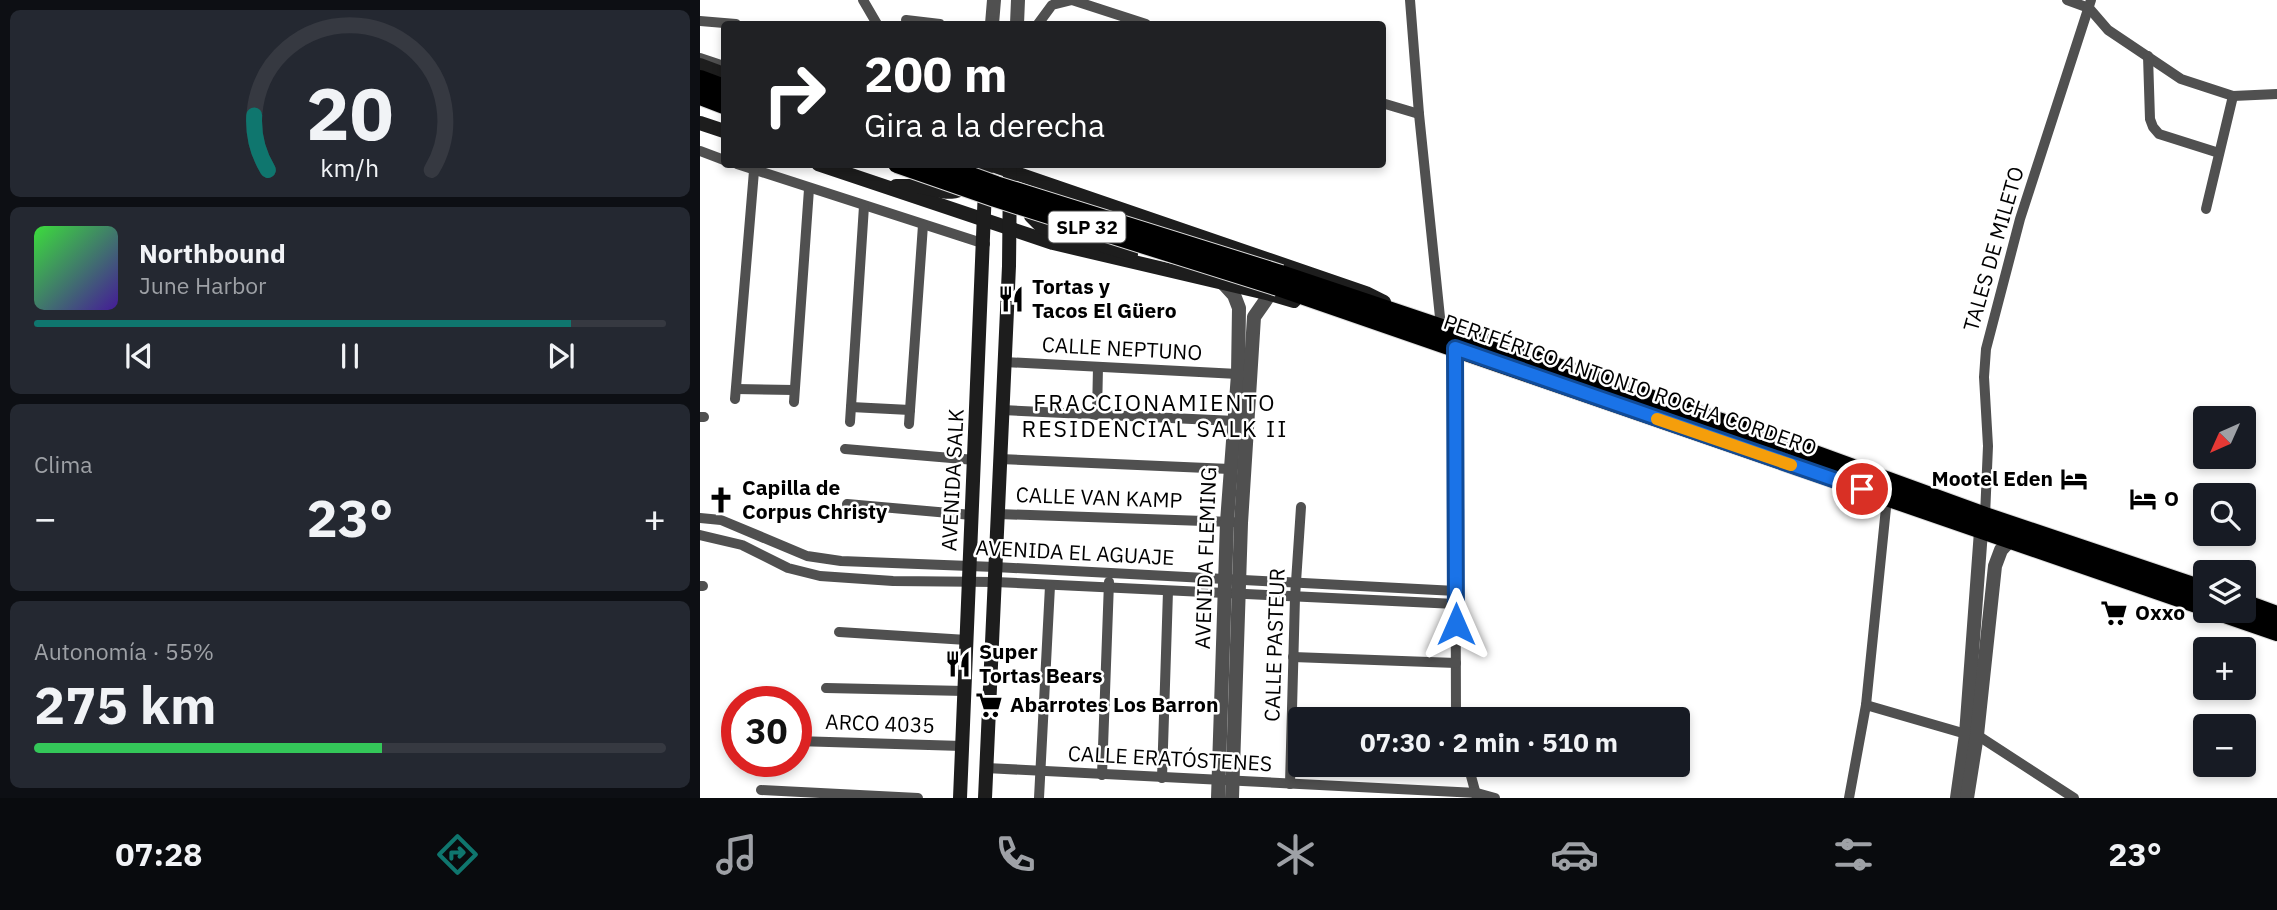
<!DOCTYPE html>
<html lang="es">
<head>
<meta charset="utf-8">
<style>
	body { margin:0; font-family:"IBM Plex Sans",sans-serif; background:#242831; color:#f1f3f6; height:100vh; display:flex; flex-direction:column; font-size:26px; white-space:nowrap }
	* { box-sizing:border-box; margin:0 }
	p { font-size:23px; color:#9ea1a6 }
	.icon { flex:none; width:38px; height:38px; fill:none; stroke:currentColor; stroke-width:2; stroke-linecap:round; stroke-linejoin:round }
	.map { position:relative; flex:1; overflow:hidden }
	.details { display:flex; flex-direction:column; gap:10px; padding:10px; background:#0d0f14; width:700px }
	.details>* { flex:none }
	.top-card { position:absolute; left:21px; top:21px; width:665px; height:147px; border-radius:7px; box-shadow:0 4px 10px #0003; background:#202124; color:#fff; overflow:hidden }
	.needle { width:46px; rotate:225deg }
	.controls { position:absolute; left:1493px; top:406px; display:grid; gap:14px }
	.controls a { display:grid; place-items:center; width:63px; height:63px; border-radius:7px; background:#171b24; box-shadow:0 4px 10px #0003; font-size:35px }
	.speed { position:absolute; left:21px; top:686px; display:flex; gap:14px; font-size:35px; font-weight:700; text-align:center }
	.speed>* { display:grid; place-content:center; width:91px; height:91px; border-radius:50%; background:#171b24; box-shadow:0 4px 10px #0003; line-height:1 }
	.speed .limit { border:10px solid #d22; background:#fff; color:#111 }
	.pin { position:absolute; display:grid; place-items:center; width:60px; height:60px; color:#fff; margin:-30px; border:4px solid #fff; border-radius:50%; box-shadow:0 2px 7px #0007 }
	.me { position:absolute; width:77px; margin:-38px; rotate:0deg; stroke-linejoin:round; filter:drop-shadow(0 0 5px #0008) }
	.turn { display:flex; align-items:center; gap:24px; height:147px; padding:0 28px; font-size:32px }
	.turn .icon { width:91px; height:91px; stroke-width:2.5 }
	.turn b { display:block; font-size:49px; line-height:60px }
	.big { font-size:52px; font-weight:700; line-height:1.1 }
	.details .card { flex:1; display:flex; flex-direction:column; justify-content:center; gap:10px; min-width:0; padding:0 24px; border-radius:10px; background:#242831 }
	.details .dial { align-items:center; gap:0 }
	.dial svg { height:182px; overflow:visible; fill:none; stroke:#363941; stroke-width:7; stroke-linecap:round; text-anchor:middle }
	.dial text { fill:#f1f3f6; stroke:none }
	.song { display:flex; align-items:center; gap:21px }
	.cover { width:84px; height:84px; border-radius:10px; background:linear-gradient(135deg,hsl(120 70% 55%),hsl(260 70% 35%)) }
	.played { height:7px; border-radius:4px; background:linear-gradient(90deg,#0f766e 85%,#363941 85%) }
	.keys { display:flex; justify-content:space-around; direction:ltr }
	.heat { display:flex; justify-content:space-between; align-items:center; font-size:38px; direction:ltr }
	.charge { height:10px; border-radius:5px; background:linear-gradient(90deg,#34c759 55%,#363941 0) }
	.trip { position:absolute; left:588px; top:707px; width:402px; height:70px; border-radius:7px; background:#171b24; box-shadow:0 4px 10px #0003; font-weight:700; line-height:70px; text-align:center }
	.tab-bar { display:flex; height:112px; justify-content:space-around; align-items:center; background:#090b0e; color:#9ea1a6 }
	.tab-bar .icon { width:49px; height:49px }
	.tab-bar .on { color:#0f766e }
	.tab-bar b { font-size:32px; color:#f1f3f6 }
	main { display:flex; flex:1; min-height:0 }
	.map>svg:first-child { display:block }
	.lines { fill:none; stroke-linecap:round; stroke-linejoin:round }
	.trunk-casing { stroke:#dbdbdb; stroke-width:20 }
	.minor { stroke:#505050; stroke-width:10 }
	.tertiary { stroke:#505050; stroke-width:14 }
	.secondary { stroke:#1d1d1d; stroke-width:14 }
	.trunk { stroke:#000; stroke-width:18 }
	.trunk-bridge-casing { stroke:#dbdbdb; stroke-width:20; stroke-linecap:butt }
	.trunk-bridge { stroke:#000; stroke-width:18 }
	.route-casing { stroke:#114b97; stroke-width:18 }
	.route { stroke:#1a73e8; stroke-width:12 }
	.slow { stroke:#f59e0b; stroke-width:12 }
	.labels { text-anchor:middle; stroke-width:5; stroke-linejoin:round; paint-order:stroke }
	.shield { fill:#fff; stroke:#4c4c4c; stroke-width:2 }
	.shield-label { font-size:19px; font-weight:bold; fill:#000 }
	.street-label { font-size:21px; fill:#000; stroke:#fff }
	.poi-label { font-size:21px; font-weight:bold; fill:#000; stroke:#fff; text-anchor:start }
	.neighbourhood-label { font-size:23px; letter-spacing:2px; fill:#000; stroke:#fff }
</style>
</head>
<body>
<main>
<section class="details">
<div class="card dial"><svg viewBox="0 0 100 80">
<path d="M14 69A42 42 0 1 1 86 69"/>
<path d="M14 69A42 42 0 0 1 8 45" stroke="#0f766e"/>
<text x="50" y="56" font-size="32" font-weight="700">20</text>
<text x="50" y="72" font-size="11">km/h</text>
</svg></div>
<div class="card">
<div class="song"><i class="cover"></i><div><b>Northbound</b><p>June Harbor</p></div></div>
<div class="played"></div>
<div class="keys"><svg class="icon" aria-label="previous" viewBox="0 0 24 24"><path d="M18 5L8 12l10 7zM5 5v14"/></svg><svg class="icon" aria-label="pause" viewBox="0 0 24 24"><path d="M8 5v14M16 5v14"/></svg><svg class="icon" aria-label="next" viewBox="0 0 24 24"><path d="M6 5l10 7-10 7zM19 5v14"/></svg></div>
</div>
<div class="card"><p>Clima</p>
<div class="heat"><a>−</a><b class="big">23°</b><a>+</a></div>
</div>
<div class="card"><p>Autonomía · 55%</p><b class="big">275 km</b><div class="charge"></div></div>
</section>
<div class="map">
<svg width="1577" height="798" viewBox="0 0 1577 798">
	<rect width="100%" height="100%" fill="#fff"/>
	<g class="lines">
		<g class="trunk-casing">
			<g id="trunk">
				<polyline points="0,79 24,88"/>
				<polyline points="0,96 24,105"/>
				<polyline points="581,274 1087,444 1285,516 1505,590"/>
				<polyline points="578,287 1505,607"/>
				<polyline points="1544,603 1577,615"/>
				<polyline points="1516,611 1577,632"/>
			</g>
		</g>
		<g class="minor">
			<polyline points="163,0 177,24"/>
			<polyline points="372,0 446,24"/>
			<polyline points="710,0 719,114 741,327"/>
			<polyline points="1367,0 1389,8 1408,30 1481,79 1533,96 1577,94"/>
			<polyline points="206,20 240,24"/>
			<polyline points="0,21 36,24"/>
			<polyline points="338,24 352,5 372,0"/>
			<polyline points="1448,56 1450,119 1453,127 1459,134 1519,153"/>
			<polyline points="0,58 24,66"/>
			<polyline points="682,103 719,114"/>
			<polyline points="0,151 24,160"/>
			<polyline points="37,164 285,244"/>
			<polyline points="1506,209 1533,96"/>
			<polyline points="755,348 756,719"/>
			<polyline points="304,362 538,374"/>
			<polyline points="36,389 94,390"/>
			<polyline points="35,399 54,171"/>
			<polyline points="94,402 109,189"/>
			<polyline points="151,407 210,410"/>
			<polyline points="302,410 535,421"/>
			<polyline points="397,415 398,367"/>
			<polyline points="0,417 4,417"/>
			<polyline points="150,422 164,206"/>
			<polyline points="209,424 223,225"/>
			<polyline points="145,449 275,460"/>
			<polyline points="300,459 530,469"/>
			<polyline points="147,504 272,515"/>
			<polyline points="298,514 533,522"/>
			<polyline points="1285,516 1288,446 1284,377 1286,349 1320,219 1391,0"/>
			<polyline points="0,518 21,520 107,556 141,561 295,567 756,591"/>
			<polyline points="0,535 42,545 88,568 120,576 193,581 295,582 756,604"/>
			<polyline points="0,586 3,586"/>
			<polyline points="139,632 267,640"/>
			<polyline points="593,657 756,663"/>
			<polyline points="126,688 265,691"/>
			<polyline points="1166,705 1266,734 1277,735 1374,798"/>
			<polyline points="96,741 262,746"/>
			<polyline points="768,765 777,798"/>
			<polyline points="286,768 777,793 795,798"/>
			<polyline points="402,775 409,582"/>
			<polyline points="462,778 468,591"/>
			<polyline points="590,784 595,597 601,507"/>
			<polyline points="61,790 218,798"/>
			<polyline points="339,798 350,586"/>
			<polyline points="1149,798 1166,705 1187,498"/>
		</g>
		<g class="tertiary">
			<polyline points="292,24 294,0"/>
			<polyline points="317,24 318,0"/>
			<polyline points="518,798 527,522 538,374 539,308 534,295 523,283"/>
			<polyline points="532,798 541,523 554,317 570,294"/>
			<polyline points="1257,798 1266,734 1281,531"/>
			<polyline points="1267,798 1277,735 1295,566 1301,550 1310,540"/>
		</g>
		<g class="secondary">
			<polyline points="0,65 24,74"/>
			<polyline points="0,123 24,131"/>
			<polyline points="118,164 353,243 570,294 594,301"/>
			<polyline points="289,164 666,293 684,302"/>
			<path d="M196,186C203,186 211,186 218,186C233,188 260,201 268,180C271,174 270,170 267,164"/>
			<polyline points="332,202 331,216 342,227 431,254"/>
			<polyline points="260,798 286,164"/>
			<polyline points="285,798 309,266 310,171"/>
		</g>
		<use href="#trunk" class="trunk"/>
		<g class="trunk-bridge-casing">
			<g id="trunk-bridge">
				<polyline points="197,164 295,198 578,287"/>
				<polyline points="238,164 296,185 581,274"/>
			</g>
		</g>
		<use href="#trunk-bridge" class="trunk-bridge"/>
	</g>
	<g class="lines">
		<g class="route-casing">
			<polyline id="route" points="756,624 755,348 1162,489"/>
		</g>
		<use href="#route" class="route"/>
		<polyline class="slow" points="957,419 1091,465"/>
	</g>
	<defs>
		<g id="restaurant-bare" transform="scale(2.1)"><path d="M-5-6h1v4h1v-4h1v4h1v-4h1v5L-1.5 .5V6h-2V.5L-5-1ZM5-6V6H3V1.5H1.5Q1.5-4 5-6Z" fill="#000" stroke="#fff" stroke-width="2.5" paint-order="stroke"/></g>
		<g id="hotel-bare" transform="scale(2.1)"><path d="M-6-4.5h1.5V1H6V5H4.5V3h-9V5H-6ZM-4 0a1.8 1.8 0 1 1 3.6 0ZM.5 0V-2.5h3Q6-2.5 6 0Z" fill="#000" stroke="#fff" stroke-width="2.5" paint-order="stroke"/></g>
		<g id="church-bare" transform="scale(2.1)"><path d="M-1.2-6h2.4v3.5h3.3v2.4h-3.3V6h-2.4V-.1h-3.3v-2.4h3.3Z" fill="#000" stroke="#fff" stroke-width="2.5" paint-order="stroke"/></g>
		<g id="supermarket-bare" transform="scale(2.1)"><path d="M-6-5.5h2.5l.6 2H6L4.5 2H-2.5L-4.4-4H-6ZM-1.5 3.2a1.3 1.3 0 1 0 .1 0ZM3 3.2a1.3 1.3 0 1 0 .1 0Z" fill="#000" stroke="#fff" stroke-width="2.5" paint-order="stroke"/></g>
	</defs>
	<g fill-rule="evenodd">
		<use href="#restaurant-bare" x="311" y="299"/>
		<use href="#hotel-bare" x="1374" y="479"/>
		<use href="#hotel-bare" x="1443" y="499"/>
		<use href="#church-bare" x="21" y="500"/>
		<use href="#supermarket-bare" x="1414" y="613"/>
		<use href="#restaurant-bare" x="258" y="664"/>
		<use href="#supermarket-bare" x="289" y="705"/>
	</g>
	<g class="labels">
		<rect class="shield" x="348.5" y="211.5" width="77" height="31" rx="5"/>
		<g class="shield-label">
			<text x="387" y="234">SLP 32</text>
		</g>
		<g class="street-label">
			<text transform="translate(1294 249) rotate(-74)" y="7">TALES DE MILETO</text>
			<text transform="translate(422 349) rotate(3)" y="7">CALLE NEPTUNO</text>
			<text transform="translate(930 385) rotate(19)" y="7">PERIFÉRICO ANTONIO ROCHA CORDERO</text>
			<text transform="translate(253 480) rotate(-87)" y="7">AVENIDA SALK</text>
			<text transform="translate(399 498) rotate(2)" y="7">CALLE VAN KAMP</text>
			<text transform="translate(375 553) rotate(3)" y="7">AVENIDA EL AGUAJE</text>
			<text transform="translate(506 558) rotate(-88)" y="7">AVENIDA FLEMING</text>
			<text transform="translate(575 645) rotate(-88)" y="7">CALLE PASTEUR</text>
			<text transform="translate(180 724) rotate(2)" y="7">ARCO 4035</text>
			<text transform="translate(470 759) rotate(3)" y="7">CALLE ERATÓSTENES</text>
		</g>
		<g class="poi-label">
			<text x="332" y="294">Tortas y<tspan x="332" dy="24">Tacos El Güero</tspan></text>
			<text x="1353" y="486" text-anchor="end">Mootel Eden</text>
			<text x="42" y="495">Capilla de<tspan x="42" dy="24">Corpus Christy</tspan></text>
			<text x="1464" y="506">O</text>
			<text x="1435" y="620">Oxxo</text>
			<text x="279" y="659">Super<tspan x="279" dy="24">Tortas Bears</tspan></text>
			<text x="310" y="712">Abarrotes Los Barron</text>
		</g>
		<g class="neighbourhood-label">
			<text x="455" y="411">FRACCIONAMIENTO<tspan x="455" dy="26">RESIDENCIAL SALK II</tspan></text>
		</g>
	</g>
</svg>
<div class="controls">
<a><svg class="needle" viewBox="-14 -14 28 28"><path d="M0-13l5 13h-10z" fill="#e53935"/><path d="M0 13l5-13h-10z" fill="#9ea1a6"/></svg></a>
<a><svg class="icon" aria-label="search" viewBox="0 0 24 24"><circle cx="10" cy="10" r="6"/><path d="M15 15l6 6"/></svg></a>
<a><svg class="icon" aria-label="layers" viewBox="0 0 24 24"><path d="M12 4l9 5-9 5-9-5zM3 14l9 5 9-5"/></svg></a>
<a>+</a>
<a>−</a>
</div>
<div class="speed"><div class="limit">30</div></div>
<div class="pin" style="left:1162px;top:489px;background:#d93025"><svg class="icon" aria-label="arrive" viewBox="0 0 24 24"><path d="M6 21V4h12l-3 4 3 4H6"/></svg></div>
<svg class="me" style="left:756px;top:624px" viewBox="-20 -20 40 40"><path d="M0-17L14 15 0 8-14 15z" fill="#1a73e8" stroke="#fff" stroke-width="4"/></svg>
<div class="trip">07:30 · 2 min · 510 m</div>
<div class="top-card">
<div class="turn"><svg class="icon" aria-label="right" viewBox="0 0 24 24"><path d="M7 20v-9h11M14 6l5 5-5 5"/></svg><div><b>200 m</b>Gira a la derecha</div></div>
</div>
</div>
</main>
<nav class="tab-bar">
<b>07:28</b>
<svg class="icon on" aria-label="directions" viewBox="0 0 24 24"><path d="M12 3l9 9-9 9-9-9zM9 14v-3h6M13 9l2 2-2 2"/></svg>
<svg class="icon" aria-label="music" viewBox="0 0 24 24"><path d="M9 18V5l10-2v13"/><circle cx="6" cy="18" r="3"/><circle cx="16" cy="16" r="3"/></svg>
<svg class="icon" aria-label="phone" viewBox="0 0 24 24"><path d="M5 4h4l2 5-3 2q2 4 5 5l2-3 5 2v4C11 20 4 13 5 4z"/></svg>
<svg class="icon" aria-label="climate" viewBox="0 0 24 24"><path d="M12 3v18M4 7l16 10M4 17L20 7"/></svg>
<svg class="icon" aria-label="car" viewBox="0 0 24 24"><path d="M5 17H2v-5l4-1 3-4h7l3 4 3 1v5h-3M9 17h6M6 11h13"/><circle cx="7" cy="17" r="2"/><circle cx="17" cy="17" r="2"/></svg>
<svg class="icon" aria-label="filters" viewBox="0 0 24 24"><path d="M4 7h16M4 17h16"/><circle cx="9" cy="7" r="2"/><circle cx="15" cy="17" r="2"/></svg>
<b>23°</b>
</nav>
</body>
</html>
